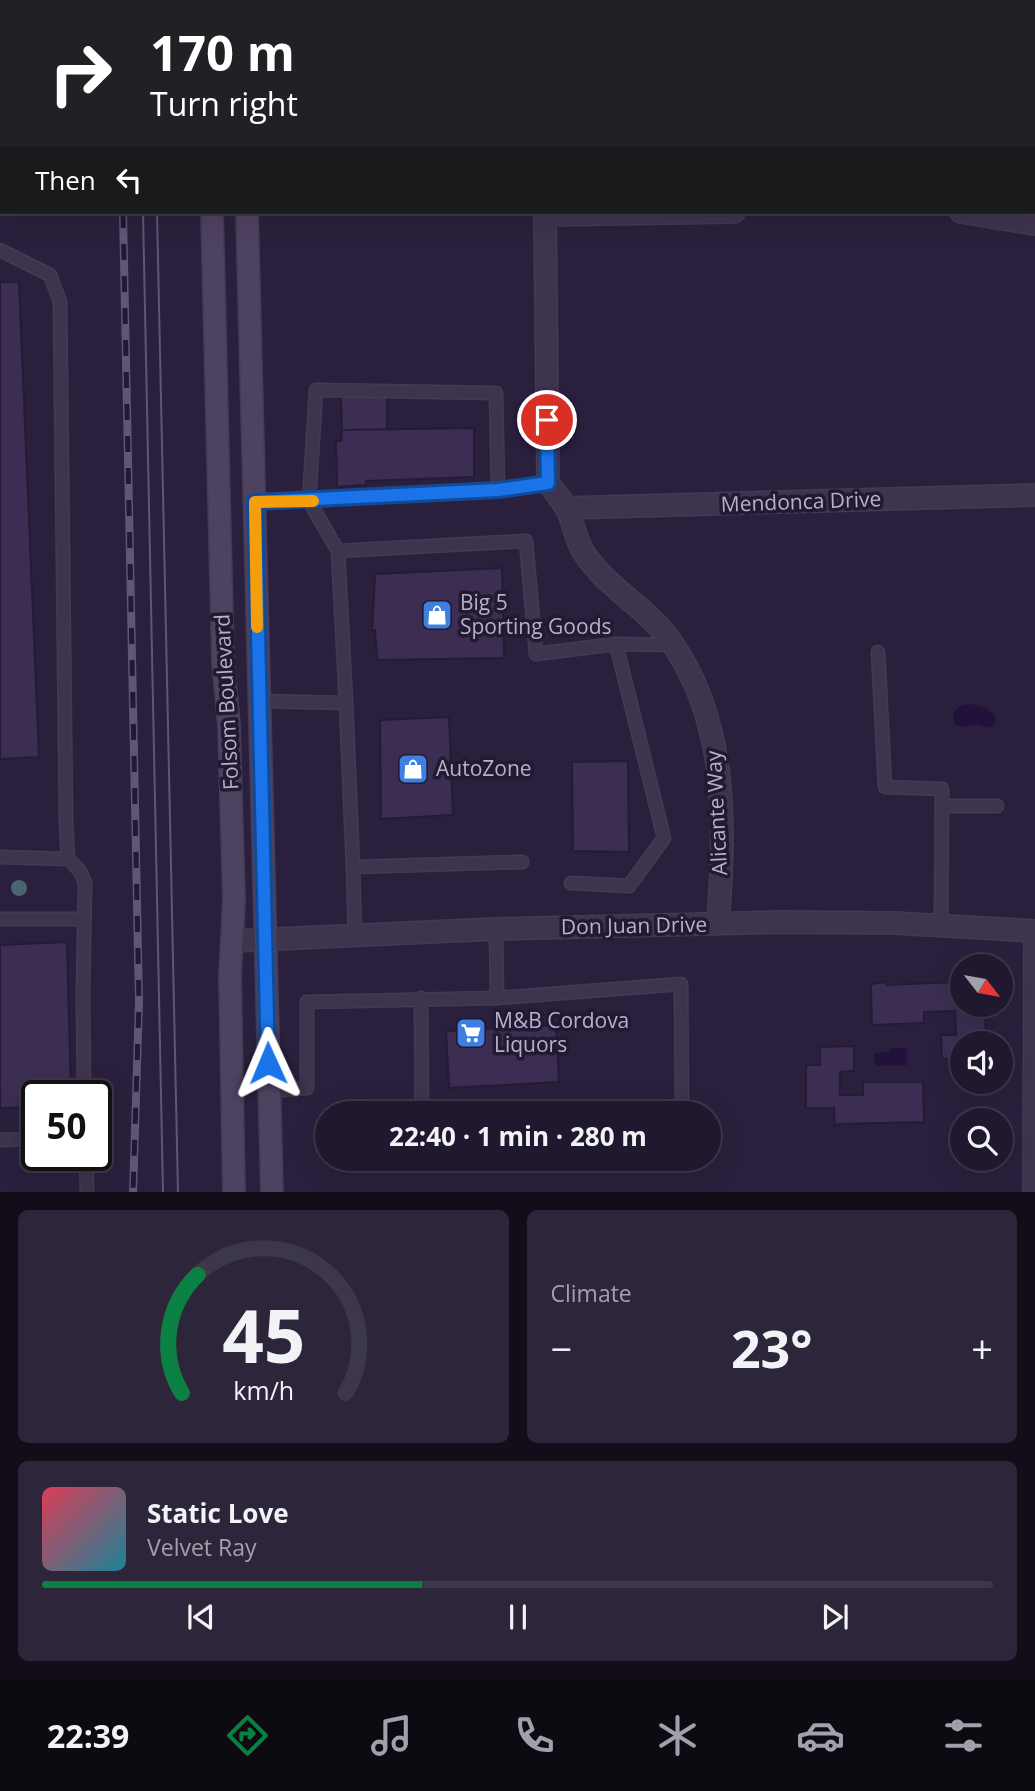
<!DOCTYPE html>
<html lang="en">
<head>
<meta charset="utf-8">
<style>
	body { margin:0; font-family:"Open Sans",sans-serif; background:#2d253a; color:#f1f3f6; height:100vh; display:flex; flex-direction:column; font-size:26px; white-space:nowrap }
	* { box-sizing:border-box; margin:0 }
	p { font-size:23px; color:#a2a0aa }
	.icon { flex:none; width:38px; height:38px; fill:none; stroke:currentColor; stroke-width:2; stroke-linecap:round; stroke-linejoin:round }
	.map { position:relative; height:1192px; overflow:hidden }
	.details { display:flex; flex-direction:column; gap:18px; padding:18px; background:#120d19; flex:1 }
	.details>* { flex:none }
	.banner { position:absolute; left:0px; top:0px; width:1036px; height:214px; box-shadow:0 7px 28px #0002,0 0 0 2px #3d374a; background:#202124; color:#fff; overflow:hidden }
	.needle { width:46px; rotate:121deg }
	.fabs { position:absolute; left:950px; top:954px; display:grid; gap:14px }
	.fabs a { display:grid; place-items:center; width:63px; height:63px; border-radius:50%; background:#20182e; box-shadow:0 7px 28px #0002,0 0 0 2px #3d374a; font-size:35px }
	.speed { position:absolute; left:21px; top:1080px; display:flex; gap:14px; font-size:35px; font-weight:700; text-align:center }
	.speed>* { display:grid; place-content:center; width:91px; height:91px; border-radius:50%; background:#20182e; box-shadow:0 7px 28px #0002,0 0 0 2px #3d374a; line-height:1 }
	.speed .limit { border:4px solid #111; border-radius:10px; background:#fff; color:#111 }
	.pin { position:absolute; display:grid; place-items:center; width:60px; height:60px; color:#fff; margin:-30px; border:4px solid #fff; border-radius:50%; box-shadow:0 2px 7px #0007 }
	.me { position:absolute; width:77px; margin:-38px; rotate:359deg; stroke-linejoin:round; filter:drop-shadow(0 0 5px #0008) }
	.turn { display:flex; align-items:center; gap:24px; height:147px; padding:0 35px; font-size:32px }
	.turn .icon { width:91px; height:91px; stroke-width:2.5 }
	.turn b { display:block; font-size:49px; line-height:60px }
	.then { display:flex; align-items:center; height:66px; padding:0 35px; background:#0003; gap:14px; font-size:26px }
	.big { font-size:52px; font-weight:700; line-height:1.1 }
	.details .tile { flex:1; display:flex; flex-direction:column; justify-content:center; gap:10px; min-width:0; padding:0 24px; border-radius:10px; background:#2d253a }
	.details .dial { align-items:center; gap:0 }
	.dial svg { height:182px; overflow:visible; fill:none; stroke:#3d374a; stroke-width:7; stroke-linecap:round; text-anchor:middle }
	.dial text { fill:#f1f3f6; stroke:none }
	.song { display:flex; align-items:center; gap:21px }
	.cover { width:84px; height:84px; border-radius:10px; background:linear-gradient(135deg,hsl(350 70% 55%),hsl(190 70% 35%)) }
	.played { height:7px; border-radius:4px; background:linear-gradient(90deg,#0b8043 40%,#3d374a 40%) }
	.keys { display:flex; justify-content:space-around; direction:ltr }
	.heat { display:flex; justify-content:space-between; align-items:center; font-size:38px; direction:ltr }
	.details .tiles { flex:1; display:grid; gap:18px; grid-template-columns:1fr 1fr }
	.tile:last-child { grid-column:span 2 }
	.trip { position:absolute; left:315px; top:1101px; width:406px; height:70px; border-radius:35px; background:#20182e; box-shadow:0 7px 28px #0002,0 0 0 2px #3d374a; font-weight:700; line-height:70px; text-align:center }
	.tab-bar { display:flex; height:112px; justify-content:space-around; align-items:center; background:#0d0a12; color:#a2a0aa }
	.tab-bar .icon { width:49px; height:49px }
	.tab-bar .selected { color:#0b8043 }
	.tab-bar b { font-size:32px; color:#f1f3f6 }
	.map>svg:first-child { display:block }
	.water { fill:#21123c }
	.building { fill:#3b2e52; stroke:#241b34; stroke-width:2 }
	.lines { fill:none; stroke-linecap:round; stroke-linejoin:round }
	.lane-casing { stroke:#433a53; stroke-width:15 }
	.street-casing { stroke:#433a53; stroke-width:24 }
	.secondary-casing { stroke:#433a53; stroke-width:24 }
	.lane { stroke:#3d344d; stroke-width:12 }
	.street { stroke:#3d344d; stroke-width:21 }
	.secondary { stroke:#4e4261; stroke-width:21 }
	.tram { stroke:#615575; stroke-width:2 }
	.rail-casing { stroke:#615575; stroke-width:8 }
	.rail { stroke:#221932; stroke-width:5; stroke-dasharray:16; stroke-linecap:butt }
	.tree { fill:#4a6472 }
	.route-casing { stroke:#114b97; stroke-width:18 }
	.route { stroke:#1a73e8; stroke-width:12 }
	.slow { stroke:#f59e0b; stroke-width:12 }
	.labels { text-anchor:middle; stroke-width:7; stroke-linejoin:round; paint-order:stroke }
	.street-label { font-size:21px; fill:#b9afc9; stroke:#221932 }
	.poi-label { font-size:21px; fill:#b9afc9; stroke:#221932; text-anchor:start }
</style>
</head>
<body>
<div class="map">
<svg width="1035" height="1193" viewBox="0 0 1035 1193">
	<rect width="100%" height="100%" fill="#2a203d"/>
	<g class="water">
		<polygon points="971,704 987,708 996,716 996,723 990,728 977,724 963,727 954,724 953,712 962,705"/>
		<polygon points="892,1048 907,1048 907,1065 875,1066 874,1053 889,1052"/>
	</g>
	<g class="building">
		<polygon points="0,0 68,2 2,2 0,82"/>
		<polygon points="0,282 19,282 39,757 0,759"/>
		<polygon points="387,396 387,430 342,430 341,397"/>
		<polygon points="474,428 474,477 366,481 365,485 337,487 336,441 341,441 342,430"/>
		<polygon points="502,568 504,658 377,660 375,630 372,630 375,574"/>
		<polygon points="449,717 453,815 381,819 380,720"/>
		<polygon points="628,761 629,852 573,851 572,762"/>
		<polygon points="67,942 71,1093 37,1096 37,1107 0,1108 0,945"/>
		<polygon points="885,982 887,985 957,982 957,1001 962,1001 962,1004 985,1004 986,1038 970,1039 970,1043 962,1043 962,1058 942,1059 941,1035 956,1035 955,1011 924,1012 924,1023 872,1025 871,984"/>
		<polygon points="556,1025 559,1082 449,1088 446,1031"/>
		<polygon points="854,1046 854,1071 840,1072 840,1095 863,1095 863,1082 923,1082 924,1122 838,1124 835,1127 834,1108 806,1108 806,1065 820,1065 820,1047"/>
	</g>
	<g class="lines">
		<g class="lane-casing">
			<g id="lane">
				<polyline points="74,0 74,2"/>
				<polyline points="405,0 405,2"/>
				<polyline points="0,125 2,125"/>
				<polyline points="0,250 50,275 60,302 66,822 68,859 80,871 85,883 83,993 84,1096"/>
				<polyline points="255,502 498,490 548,483"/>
				<polyline points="338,551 526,541 536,654 616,644 673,645"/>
				<polyline points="878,652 885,787 942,789 942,806"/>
				<polyline points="259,701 346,703 353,867 522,862"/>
				<polyline points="346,703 338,551 309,501 316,390 496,393 498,490"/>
				<polyline points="0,857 68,859"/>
				<polyline points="353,867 355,936"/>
				<polyline points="571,883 629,886 664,838 616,644"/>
				<polyline points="0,919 84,919"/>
				<polyline points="941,926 942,806 997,806"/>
				<polyline points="496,929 497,998 681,984 682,1113"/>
				<polyline points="421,998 422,1113"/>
				<polyline points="269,1091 307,1088 307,1002 497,998"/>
				<polyline points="450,1108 573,1113"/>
				<polyline points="0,1140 37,1139"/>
				<polyline points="86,1155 87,1193"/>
			</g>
		</g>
		<g class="street-casing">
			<g id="street">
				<polyline points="540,0 540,2"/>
				<path d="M545,212L548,483C554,491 562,500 567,509C574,523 575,539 584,553C607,588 646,607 670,640C729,723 725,827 718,923"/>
				<polyline points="961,212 1035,224"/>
				<polyline points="545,215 734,212"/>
				<polyline points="566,508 1035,495"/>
				<polyline points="232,941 496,929 780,922 894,923 1035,931"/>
				<polyline points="1034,1193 1035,931"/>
			</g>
		</g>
		<g class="secondary-casing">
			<g id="secondary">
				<polyline points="205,0 205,2"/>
				<polyline points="238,0 238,2"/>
				<polyline points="212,212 223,661 229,726 234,901 230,976 234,1193"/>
				<polyline points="247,212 272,1193"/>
			</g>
		</g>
		<use href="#lane" class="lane"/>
		<use href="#street" class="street"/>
		<use href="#secondary" class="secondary"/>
		<g class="tram">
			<polyline points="138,0 138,2"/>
			<polyline points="152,0 152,2"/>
			<polyline points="143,212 163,1193"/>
			<polyline points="157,212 178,1193"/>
		</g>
		<g class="rail-casing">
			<g id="rail">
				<polyline points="118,0 118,2"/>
				<polyline points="123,212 139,1002 133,1193"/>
			</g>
		</g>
		<use href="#rail" class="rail"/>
	</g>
	<circle class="tree" cx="19" cy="888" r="8"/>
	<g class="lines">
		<g class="route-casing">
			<polyline id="route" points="268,1063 255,502 498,490 548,483 547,420"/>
		</g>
		<use href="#route" class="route"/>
		<polyline class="slow" points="257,627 255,502 313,501"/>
	</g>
	<defs>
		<g id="shop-square" transform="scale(1.575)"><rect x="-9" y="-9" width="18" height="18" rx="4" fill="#3f7fe0" stroke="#221932"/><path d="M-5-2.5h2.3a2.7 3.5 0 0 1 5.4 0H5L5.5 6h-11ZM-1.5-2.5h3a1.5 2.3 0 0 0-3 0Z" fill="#fff"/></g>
		<g id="supermarket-square" transform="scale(1.575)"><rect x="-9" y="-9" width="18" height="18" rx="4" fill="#3f7fe0" stroke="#221932"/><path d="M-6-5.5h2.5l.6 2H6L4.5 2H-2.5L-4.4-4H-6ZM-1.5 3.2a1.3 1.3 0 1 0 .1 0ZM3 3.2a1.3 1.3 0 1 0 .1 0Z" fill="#fff"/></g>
	</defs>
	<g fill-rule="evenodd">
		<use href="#shop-square" x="437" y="615"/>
		<use href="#shop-square" x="413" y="769"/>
		<use href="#supermarket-square" x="471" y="1033"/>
	</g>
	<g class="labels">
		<g class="street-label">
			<text transform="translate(801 502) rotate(-2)" y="7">Mendonca Drive</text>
			<text transform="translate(227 702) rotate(-93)" y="7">Folsom Boulevard</text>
			<text transform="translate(717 813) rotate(-93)" y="7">Alicante Way</text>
			<text transform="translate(634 926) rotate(-1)" y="7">Don Juan Drive</text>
		</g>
		<g class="poi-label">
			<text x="460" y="610">Big 5<tspan x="460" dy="24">Sporting Goods</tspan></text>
			<text x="436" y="776">AutoZone</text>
			<text x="494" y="1028">M&amp;B Cordova<tspan x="494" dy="24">Liquors</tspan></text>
		</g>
	</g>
</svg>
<div class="fabs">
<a><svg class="needle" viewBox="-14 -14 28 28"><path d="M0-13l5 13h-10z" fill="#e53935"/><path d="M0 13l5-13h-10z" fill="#a2a0aa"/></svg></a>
<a><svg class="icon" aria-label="sound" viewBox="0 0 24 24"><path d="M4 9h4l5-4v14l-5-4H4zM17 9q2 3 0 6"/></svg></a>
<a><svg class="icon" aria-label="search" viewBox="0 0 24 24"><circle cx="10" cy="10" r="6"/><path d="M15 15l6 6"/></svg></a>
</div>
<div class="speed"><div class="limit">50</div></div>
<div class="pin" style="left:547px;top:420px;background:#d93025"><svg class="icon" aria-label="arrive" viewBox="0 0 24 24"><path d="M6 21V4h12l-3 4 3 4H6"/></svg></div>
<svg class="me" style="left:268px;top:1063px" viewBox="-20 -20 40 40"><path d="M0-17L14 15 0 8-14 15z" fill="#1a73e8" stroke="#fff" stroke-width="4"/></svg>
<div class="trip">22:40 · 1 min · 280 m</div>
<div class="banner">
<div class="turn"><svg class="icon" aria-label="right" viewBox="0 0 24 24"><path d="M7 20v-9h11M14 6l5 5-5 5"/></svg><div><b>170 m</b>Turn right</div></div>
<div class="then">Then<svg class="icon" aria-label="left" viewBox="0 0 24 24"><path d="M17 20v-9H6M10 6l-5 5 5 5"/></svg></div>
</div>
</div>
<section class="details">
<div class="tiles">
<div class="tile dial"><svg viewBox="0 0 100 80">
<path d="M14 69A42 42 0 1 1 86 69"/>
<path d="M14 69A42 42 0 0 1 21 17" stroke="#0b8043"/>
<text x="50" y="56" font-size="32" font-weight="700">45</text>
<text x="50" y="72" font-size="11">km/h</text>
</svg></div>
<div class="tile"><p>Climate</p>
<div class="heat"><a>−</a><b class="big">23°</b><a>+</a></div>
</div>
<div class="tile">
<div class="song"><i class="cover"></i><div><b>Static Love</b><p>Velvet Ray</p></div></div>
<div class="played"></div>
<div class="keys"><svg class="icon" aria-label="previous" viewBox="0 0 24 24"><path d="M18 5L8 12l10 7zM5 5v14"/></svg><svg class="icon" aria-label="pause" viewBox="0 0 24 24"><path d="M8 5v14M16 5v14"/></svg><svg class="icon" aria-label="next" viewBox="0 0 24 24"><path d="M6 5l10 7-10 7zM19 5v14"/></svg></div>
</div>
</div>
</section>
<nav class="tab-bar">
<b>22:39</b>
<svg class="icon selected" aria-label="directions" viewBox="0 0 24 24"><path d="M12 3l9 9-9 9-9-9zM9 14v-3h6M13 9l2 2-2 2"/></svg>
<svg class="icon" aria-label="music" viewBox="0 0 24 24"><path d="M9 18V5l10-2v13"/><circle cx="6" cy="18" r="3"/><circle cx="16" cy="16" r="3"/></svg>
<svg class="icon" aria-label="phone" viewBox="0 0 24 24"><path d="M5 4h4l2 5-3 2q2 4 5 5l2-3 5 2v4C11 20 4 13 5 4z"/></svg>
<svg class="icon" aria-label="climate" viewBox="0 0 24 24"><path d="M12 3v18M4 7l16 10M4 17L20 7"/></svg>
<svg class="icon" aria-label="car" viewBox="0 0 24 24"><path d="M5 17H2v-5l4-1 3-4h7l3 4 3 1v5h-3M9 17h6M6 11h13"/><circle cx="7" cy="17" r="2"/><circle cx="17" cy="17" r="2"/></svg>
<svg class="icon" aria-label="filters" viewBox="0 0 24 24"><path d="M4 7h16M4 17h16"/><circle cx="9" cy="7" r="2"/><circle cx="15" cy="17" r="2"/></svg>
</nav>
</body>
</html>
